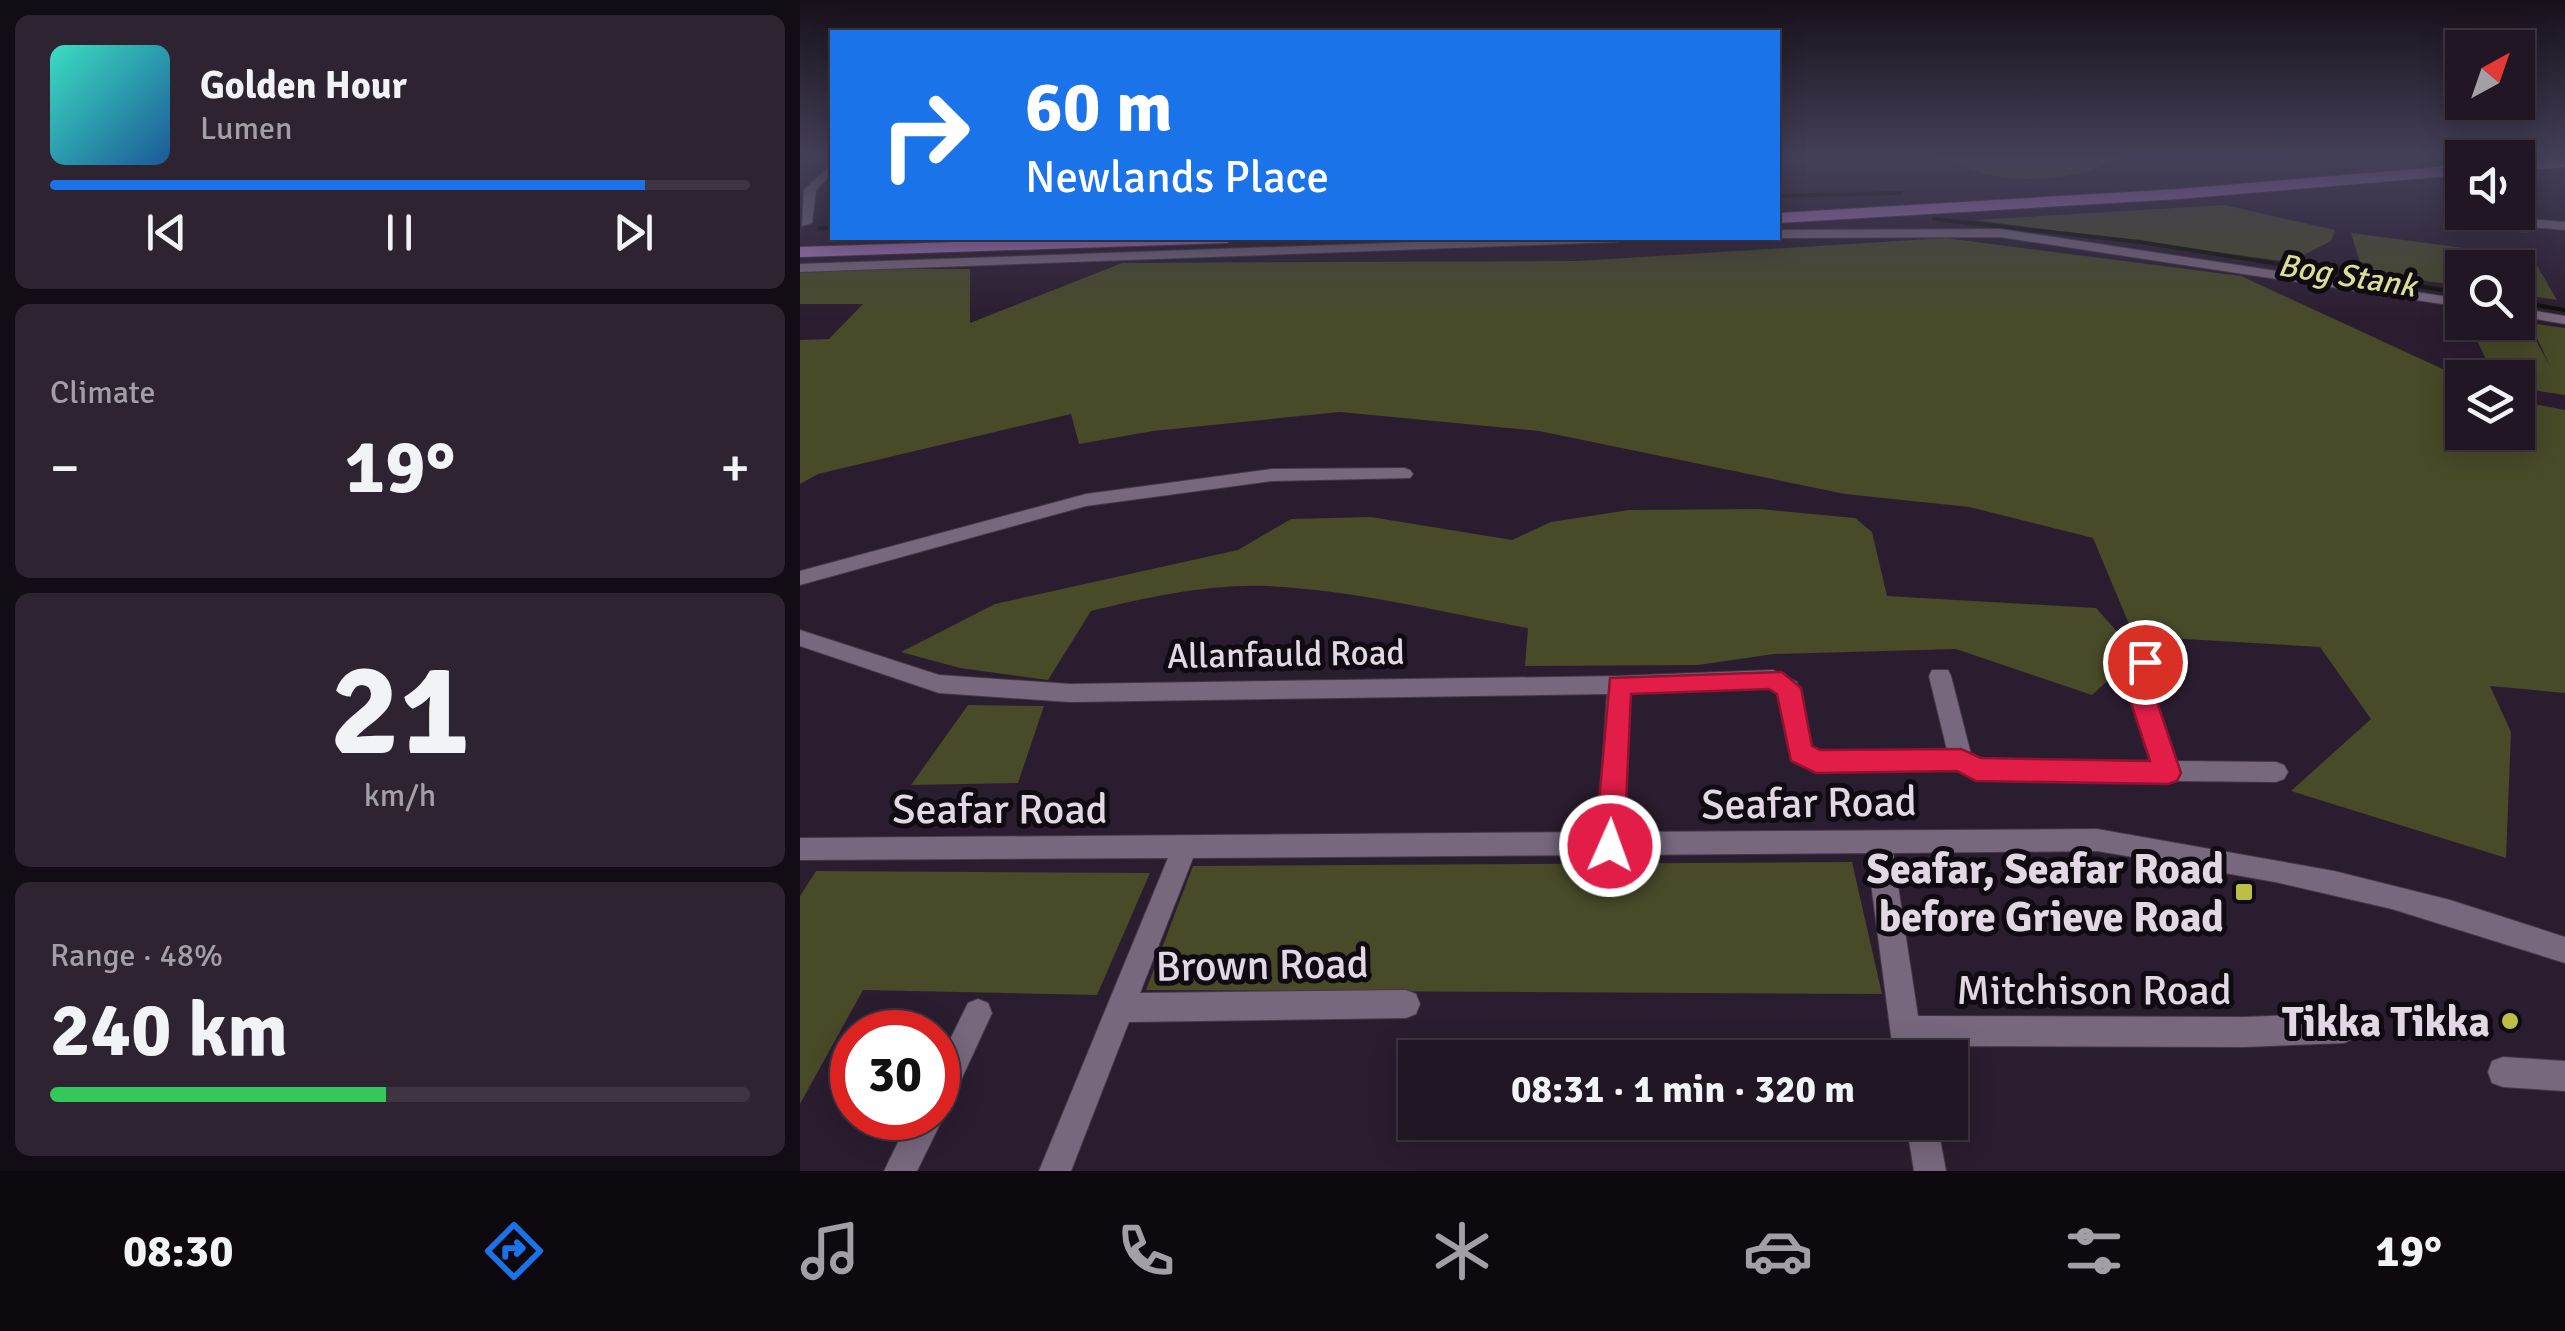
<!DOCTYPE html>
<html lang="en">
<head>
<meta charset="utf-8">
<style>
	body { margin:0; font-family:Signika,sans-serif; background:#2d2331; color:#f1f3f6; height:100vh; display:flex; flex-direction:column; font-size:38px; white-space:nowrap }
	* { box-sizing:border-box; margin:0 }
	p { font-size:32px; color:#a29fa6 }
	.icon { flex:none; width:55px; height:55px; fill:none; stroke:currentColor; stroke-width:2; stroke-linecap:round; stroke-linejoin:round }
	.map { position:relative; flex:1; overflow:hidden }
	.side { display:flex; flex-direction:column; gap:15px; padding:15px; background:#120c14; width:800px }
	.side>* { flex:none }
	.hud { position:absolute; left:30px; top:30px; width:950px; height:210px; border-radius:0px; box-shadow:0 5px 25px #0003,0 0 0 2px #3d3541; background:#1a73e8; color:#fff; overflow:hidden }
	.needle { width:65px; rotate:40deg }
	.controls { position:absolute; left:1645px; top:30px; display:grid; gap:20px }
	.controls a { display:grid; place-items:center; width:90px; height:90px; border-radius:0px; background:#201624; box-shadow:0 5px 25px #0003,0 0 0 2px #3d3541; font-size:50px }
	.speed { position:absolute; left:30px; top:1010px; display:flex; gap:20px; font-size:50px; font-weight:700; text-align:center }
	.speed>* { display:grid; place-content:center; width:130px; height:130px; border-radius:50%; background:#201624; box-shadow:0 5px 25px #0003,0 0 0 2px #3d3541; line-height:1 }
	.speed .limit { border:15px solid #d22; background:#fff; color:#111 }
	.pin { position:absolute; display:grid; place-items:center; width:85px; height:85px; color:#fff; margin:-42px; border:5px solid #fff; border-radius:50%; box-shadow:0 2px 10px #0007 }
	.me { position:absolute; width:110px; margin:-55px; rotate:2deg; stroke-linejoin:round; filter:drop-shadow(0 0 8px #0008) }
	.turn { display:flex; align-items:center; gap:35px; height:210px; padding:0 30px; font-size:45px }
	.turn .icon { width:130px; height:130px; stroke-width:2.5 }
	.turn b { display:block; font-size:70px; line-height:85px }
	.big { font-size:75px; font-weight:700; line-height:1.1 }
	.side .widget { flex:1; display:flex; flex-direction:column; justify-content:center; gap:15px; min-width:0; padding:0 35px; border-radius:15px; background:#2d2331 }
	.side .dial { align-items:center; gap:0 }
	.dial b { font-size:130px; line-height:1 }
	.song { display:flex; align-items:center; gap:30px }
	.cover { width:120px; height:120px; border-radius:15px; background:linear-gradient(135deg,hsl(170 70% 55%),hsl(210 70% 35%)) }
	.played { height:10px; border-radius:5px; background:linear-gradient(90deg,#1a73e8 85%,#3d3541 85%) }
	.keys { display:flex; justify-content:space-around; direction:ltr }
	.heat { display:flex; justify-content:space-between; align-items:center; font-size:55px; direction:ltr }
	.charge { height:15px; border-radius:8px; background:linear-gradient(90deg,#34c759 48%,#3d3541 0) }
	.trip { position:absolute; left:598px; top:1040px; width:570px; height:100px; border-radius:0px; background:#201624; box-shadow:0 5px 25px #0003,0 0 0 2px #3d3541; font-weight:700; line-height:100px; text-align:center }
	.tab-bar { display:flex; height:160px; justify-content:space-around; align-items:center; background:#0d090e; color:#a29fa6 }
	.tab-bar .icon { width:70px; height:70px }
	.tab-bar .active { color:#1a73e8 }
	.tab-bar b { font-size:45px; color:#f1f3f6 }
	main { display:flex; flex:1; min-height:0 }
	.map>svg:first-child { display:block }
	.green { fill:#484a28 }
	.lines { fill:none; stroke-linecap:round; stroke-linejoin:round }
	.stream { stroke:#0e0f00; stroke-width:4 }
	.minor-casing { stroke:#453948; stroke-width:2 }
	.highway-casing { stroke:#453948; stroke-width:2 }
	.minor { fill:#78687e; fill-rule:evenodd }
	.highway { fill:#a976bb; fill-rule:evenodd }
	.route { fill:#e11d48; stroke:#92132f; stroke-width:2.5 }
	.poi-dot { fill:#bac045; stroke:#100a12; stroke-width:4 }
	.labels { text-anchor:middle; stroke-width:10; stroke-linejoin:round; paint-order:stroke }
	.far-water-label { font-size:32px; font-style:italic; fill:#d8de93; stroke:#100a12 }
	.street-label { font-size:35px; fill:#e2d8e5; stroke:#100a12 }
	.near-street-label { font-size:42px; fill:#e2d8e5; stroke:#100a12 }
	.near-poi-label { font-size:42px; font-weight:bold; fill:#e2d8e5; stroke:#100a12; text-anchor:end }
</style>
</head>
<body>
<main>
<section class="side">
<div class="widget">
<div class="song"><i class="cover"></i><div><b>Golden Hour</b><p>Lumen</p></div></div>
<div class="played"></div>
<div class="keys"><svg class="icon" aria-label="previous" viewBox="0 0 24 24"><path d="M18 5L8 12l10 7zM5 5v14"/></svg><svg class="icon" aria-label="pause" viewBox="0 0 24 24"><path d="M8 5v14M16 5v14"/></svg><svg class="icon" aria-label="next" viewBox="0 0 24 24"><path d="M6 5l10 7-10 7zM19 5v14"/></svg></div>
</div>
<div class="widget"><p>Climate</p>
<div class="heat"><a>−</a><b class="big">19°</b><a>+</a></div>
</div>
<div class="widget dial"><b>21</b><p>km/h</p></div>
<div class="widget"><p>Range · 48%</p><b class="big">240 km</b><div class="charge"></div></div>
</section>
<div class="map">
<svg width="1765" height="1171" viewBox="0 0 1765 1171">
	<rect width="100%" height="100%" fill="#2b1d30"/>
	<g class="green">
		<path d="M1131,156H1323C1289,176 1240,183 1200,177C1177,173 1153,162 1131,156Z"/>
		<polygon points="1424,205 1535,230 1531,241 1490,262 1176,220"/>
		<polygon points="1551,233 1732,257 1757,300 1718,294 1718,268 1662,268 1662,286 1563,272"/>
		<polygon points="1145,238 1441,276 1662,378 1662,432 1718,432 1718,401 1765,410 1765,693 1690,686 1711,732 1706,858 1491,791 1571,719 1520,647 1334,636 1293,538 1169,507 1045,494 739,431 540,412 353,431 279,444 271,414 18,474 0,484 0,340 29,339 63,304 0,304 0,269 170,269 170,323 322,263 778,261"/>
		<polygon points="1669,323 1727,324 1750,366 1730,323 1765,328 1765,395 1718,388 1718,378 1694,377"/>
		<path d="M960,509L1055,518L1072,532L1087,596L1296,608L1337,654L1292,695L1156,649L974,654L898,665L725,666L728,628C642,612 554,590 467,586C409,584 348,597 291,611L248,680L160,668L101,652L195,604L438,550L491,519L571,517L712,540L751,522L829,510Z"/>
		<polygon points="168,705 244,706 218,783 111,785"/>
		<polygon points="1052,862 1082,994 346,990 393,866"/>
		<polygon points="16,871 350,873 297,995 63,990 0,1104 0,896"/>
	</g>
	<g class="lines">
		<g class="stream">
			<polyline points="978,196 1100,193"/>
			<polyline points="1134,219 1340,242 1662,293"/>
			<polyline points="19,228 32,228"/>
			<polyline points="1718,302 1765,310"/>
		</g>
		<g class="minor-casing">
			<g id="minor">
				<polygon points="32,164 32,173 16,191 12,223 2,226 4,190"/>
				<polygon points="1727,219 1765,222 1765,230 1731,227 1728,232 1720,232 1721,223"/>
				<polygon points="1200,229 1662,299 1662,307 1200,237 978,238 977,238 978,230"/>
				<polygon points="726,238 824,238 818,242 0,272 0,264"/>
				<polygon points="1718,308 1765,316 1765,324 1718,316"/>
				<polygon points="604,468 610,470 613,474 610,478 472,481 286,506 0,585 0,571 286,494 472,469"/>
				<polygon points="0,630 139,675 270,684 819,676 973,670 997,682 1011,747 1019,752 1147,750 1129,676 1132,670 1148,670 1151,676 1171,754 1180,759 1351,761 1326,681 1337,656 1353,656 1356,662 1348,681 1375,761 1476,762 1484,765 1488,772 1484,779 1476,782 1177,779 1158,770 1016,772 992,760 979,693 970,688 830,693 823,832 1297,829 1534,871 1650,900 1765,937 1765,963 1592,909 1475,882 1357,861 1297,851 1093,853 1118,1016 1444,1017 1544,1013 1554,1018 1559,1028 1554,1038 1544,1043 1444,1047 1122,1046 1124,1058 1094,1058 1067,853 817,855 810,857 803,855 393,858 340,993 606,990 616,994 620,1004 616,1014 606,1018 329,1022 271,1171 239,1171 368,858 0,860 0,838 798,832 807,694 270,702 139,693 0,646"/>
				<polygon points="178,999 188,1003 192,1013 149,1106 139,1110 143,1118 117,1171 84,1171 102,1134 80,1129 76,1118 138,1118 138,1064 168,1003"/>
				<polygon points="1703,1057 1765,1061 1765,1091 1703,1087 1692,1083 1688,1072 1692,1061"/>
				<polygon points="1106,1122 1137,1122 1146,1171 1114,1171"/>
			</g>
		</g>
		<g class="highway-casing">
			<g id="highway">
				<polygon points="1680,156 1717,156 1679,158"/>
				<polygon points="1765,157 1765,167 1718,171 1718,161"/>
				<polygon points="1662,165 1662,175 1379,199 978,223 978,213 1379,189"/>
				<polygon points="280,238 436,238 427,243 0,257 0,247"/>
			</g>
		</g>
		<use href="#minor" class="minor"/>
		<use href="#highway" class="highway"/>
	</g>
	<linearGradient id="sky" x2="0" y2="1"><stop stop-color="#18101a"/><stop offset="0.49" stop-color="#444059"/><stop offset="1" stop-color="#444059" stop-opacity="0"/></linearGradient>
	<rect width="1765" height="320" fill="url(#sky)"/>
	<polygon class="route" points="1345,653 1358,662 1350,681 1381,773 1377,781 1368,784 1176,781 1157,771 1016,773 991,761 977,694 969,689 831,694 824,846 820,855 810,859 800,855 795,846 810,678 982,672 1001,688 1012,746 1020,750 1161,749 1181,758 1350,761 1324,681 1337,656"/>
	<g class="poi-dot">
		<rect x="1434" y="882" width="20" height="20" rx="5"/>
		<circle cx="1710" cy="1021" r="10"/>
	</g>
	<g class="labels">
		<g class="far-water-label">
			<text transform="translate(1547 275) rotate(9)" y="11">Bog Stank</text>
		</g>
		<g class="street-label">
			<text transform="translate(486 654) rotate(-1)" y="12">Allanfauld Road</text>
		</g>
		<g class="near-street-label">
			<text transform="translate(1009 802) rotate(-1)" y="15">Seafar Road</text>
			<text x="200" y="823">Seafar Road</text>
			<text transform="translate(462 964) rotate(-1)" y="15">Brown Road</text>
			<text x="1294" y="1004">Mitchison Road</text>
		</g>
		<g class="near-poi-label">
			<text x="1424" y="883">Seafar, Seafar Road<tspan x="1424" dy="48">before Grieve Road</tspan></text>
			<text x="1690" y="1036">Tikka Tikka</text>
		</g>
	</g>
</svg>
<div class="controls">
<a><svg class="needle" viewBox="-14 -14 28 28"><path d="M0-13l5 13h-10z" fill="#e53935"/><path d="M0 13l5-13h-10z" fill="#a29fa6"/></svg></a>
<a><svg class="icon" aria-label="sound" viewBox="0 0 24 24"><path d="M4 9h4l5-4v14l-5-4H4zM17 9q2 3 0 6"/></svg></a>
<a><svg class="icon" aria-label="search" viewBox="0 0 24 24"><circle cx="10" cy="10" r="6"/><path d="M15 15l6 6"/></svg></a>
<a><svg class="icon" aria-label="layers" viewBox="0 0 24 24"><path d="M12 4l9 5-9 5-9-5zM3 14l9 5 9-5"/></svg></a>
</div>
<div class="speed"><div class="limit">30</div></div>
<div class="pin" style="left:1345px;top:662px;background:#d93025"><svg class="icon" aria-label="arrive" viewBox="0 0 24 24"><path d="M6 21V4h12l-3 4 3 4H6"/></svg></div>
<svg class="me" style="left:810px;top:846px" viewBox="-20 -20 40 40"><circle r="17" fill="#e11d48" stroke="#fff" stroke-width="3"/><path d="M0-11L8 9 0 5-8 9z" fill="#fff"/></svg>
<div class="trip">08:31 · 1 min · 320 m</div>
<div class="hud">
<div class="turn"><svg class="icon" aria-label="right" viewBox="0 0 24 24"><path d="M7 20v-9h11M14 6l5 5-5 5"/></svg><div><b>60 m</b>Newlands Place</div></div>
</div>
</div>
</main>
<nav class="tab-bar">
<b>08:30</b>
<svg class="icon active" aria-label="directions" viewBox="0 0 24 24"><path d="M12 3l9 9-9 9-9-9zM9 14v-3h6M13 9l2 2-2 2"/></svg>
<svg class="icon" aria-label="music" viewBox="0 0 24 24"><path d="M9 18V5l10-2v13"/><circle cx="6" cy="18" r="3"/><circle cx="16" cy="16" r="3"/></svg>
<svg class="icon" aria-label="phone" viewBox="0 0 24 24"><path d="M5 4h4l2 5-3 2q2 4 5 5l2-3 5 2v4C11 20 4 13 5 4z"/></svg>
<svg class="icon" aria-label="climate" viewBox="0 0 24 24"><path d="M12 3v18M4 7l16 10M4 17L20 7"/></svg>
<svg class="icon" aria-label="car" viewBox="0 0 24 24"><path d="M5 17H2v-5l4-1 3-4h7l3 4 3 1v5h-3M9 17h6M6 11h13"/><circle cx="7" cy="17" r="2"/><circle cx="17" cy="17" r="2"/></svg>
<svg class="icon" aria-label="filters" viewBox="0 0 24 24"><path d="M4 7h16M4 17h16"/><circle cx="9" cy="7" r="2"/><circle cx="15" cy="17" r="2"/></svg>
<b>19°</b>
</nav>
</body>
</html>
